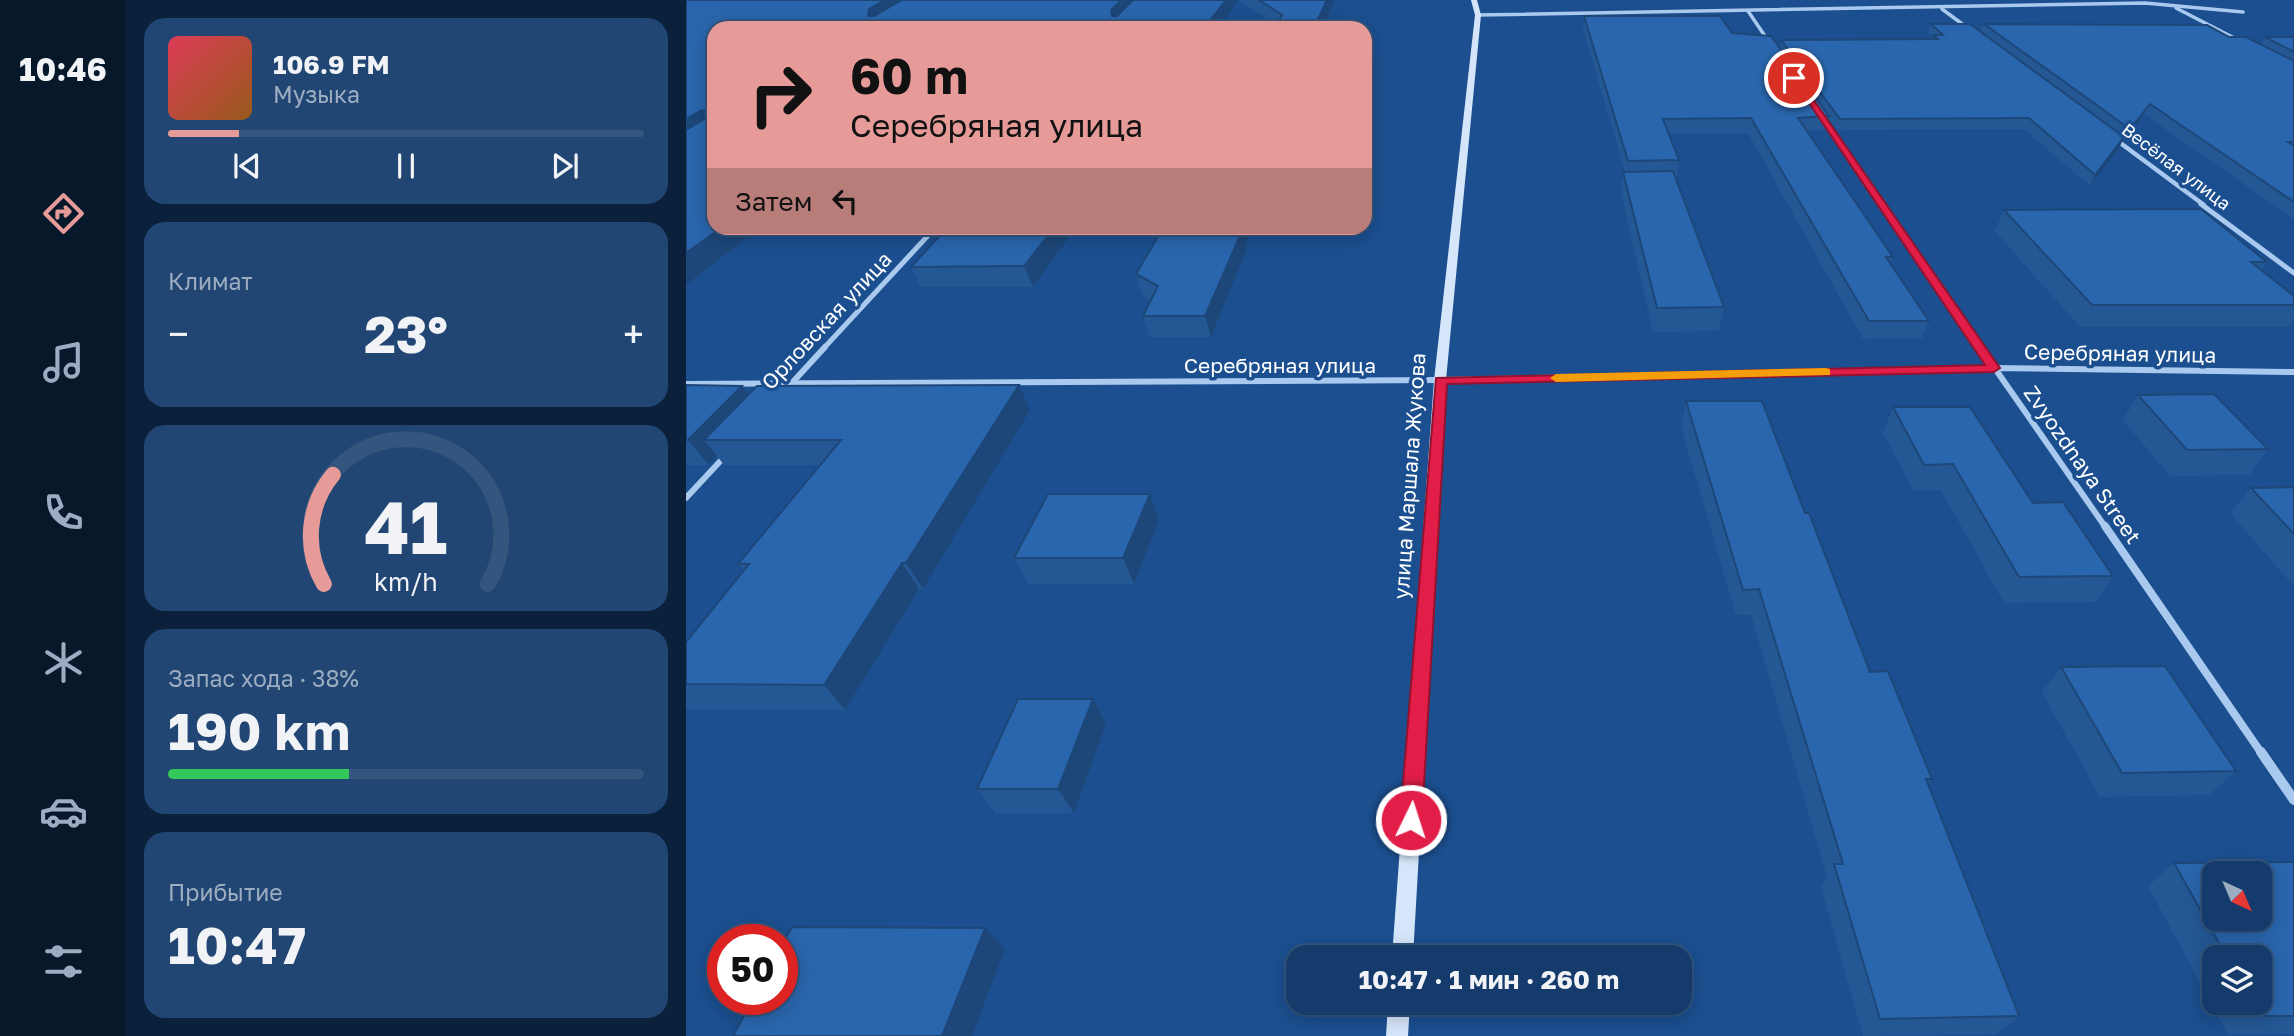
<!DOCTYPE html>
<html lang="ru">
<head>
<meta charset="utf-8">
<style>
	body { margin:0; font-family:"Golos Text",sans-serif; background:#214673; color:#f1f3f6; height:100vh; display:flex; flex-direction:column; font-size:26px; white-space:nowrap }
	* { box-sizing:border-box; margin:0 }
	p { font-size:23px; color:#9dadc1 }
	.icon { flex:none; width:38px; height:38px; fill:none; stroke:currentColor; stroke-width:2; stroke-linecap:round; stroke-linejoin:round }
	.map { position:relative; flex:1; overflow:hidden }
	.side { display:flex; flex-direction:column; gap:18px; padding:18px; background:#0b203b; width:560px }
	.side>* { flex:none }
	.hud { position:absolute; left:21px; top:21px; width:665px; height:214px; border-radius:21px; box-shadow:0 4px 18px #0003,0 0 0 2px #33557e; background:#e69b98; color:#111; overflow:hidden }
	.needle { width:46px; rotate:136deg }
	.tools { position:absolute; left:1516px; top:861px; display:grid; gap:14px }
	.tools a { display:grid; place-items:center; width:70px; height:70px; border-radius:14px; background:#143b6b; box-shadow:0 4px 18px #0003,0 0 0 2px #33557e; font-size:35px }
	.speed { position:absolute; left:21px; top:924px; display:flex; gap:14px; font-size:35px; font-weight:700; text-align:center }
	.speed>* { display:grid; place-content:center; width:91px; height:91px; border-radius:50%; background:#143b6b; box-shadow:0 4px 18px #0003,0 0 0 2px #33557e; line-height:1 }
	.speed .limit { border:10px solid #d22; background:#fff; color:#111 }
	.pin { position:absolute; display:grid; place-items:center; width:60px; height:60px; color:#fff; margin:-30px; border:4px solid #fff; border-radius:50%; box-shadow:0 2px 7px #0007 }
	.me { position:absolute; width:77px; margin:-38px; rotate:4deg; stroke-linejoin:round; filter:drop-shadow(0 0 5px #0008) }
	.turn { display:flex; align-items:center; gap:24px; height:147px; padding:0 28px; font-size:32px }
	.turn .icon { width:91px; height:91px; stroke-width:2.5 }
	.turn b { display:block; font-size:49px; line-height:60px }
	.then { display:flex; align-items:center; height:66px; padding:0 28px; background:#0003; gap:14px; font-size:26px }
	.big { font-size:52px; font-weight:700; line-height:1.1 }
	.side .widget { flex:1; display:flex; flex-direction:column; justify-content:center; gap:10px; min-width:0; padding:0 24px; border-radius:21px; background:#214673 }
	.side .dial { align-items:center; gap:0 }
	.dial svg { height:182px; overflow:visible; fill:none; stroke:#33557e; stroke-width:7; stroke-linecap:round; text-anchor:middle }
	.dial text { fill:#f1f3f6; stroke:none }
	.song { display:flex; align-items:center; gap:21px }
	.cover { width:84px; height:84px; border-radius:10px; background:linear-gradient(135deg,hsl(350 70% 55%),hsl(30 70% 35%)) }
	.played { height:7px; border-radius:4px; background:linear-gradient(90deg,#e69b98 15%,#33557e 15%) }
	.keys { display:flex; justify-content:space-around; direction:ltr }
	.heat { display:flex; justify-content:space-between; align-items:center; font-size:38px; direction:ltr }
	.charge { height:10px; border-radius:5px; background:linear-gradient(90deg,#34c759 38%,#33557e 0) }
	.trip { position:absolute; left:600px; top:945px; width:406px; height:70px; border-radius:21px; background:#143b6b; box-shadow:0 4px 18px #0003,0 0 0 2px #33557e; font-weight:700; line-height:70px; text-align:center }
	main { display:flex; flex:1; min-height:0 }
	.tab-bar { display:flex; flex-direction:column; width:126px; justify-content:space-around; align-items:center; background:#08182b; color:#9dadc1 }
	.tab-bar .icon { width:49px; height:49px }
	.tab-bar .selected { color:#e69b98 }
	.tab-bar b { font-size:32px; color:#f1f3f6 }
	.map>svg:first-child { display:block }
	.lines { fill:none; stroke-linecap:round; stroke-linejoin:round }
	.street-far5 { stroke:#a9c9ee; stroke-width:3.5 }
	.street-far4 { stroke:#a9c9ee; stroke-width:4.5 }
	.street-far3 { stroke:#a9c9ee; stroke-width:5 }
	.street-far2 { stroke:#a9c9ee; stroke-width:6 }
	.street-far1 { stroke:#a9c9ee; stroke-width:8 }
	.street { stroke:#a9c9ee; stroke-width:10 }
	.secondary { fill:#d6e6fa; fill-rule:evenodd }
	.wall { fill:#245895; fill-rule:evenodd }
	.shaded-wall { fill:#1d4779 }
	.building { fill:#2a66ad; stroke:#1d4779; stroke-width:2; fill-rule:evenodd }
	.route { fill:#e11d48; stroke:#92132f; stroke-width:2 }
	.slow { fill:#f59e0b }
	.labels { text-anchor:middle; stroke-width:7; stroke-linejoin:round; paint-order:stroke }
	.far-street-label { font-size:18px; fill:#fff; stroke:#1b4f8f }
	.street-label { font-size:21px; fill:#fff; stroke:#1b4f8f }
</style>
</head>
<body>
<main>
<nav class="tab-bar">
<b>10:46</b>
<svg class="icon selected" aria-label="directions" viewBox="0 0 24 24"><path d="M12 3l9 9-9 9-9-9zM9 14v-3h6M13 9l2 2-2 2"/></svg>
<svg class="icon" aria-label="music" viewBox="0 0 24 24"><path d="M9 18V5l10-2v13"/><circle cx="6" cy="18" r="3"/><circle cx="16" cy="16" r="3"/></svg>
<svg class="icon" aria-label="phone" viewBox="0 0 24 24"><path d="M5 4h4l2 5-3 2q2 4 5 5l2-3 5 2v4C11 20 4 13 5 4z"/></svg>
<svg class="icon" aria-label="climate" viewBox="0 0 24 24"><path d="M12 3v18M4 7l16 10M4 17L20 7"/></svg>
<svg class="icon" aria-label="car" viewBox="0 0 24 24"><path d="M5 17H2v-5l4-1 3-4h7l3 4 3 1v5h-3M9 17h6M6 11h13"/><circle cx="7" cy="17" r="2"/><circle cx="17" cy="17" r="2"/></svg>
<svg class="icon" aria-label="filters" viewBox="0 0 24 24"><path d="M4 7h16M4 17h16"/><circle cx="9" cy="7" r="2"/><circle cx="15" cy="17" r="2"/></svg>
</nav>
<section class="side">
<div class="widget">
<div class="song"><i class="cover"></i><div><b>106.9 FM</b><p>Музыка</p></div></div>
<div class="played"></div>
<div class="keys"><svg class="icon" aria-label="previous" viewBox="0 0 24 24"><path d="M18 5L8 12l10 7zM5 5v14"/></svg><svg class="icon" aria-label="pause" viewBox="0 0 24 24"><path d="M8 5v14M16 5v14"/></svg><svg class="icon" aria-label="next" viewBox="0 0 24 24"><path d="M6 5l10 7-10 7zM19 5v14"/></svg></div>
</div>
<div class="widget"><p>Климат</p>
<div class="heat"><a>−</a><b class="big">23°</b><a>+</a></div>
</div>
<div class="widget dial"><svg viewBox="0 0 100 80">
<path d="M14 69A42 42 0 1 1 86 69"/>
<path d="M14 69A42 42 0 0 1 18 21" stroke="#e69b98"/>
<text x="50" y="56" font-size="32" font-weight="700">41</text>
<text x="50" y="72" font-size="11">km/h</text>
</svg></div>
<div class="widget"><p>Запас хода · 38%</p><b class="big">190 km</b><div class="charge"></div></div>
<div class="widget"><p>Прибытие</p><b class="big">10:47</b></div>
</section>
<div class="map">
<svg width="1608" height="1036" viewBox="0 0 1608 1036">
	<rect width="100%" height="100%" fill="#1b4f8f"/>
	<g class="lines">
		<g class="street-far5">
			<polyline points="1490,8 1554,41"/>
			<polyline points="1256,9 1283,29"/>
			<polyline points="1062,11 1083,42"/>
			<polyline points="792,15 1459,3 1557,12"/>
		</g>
		<g class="street-far4">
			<polyline points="1136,118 1196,205"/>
			<polyline points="1429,139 1518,205"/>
		</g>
		<g class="street-far3">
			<polyline points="1195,204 1295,348"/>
			<polyline points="1515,204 1608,273"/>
			<polyline points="138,348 249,228"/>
		</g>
		<g class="street-far2">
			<polyline points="1294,347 1420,528"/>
			<polyline points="0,384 754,380 1308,368 1608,372"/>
			<polyline points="105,384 139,347"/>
			<polyline points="0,498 40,455"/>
		</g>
		<polyline class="street-far1" points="1419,526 1576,754"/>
		<polyline class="street" points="1575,752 1608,800"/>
		<g class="secondary">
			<polygon points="785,0 791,0 795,15 760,380 727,957 706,957 748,380 789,15"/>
			<polygon points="702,1003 724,1003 722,1036 700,1036"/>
		</g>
	</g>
	<g class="wall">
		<polygon points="0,0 649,0 637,28 588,28 590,25 553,0 28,28 28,228 244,228 237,233 67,233 0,285"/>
		<polygon points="898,16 1046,33 1094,48 1095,40 1246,39 1247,38 1242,33 1245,24 1295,32 1298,24 1543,37 1575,45 1579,37 1608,37 1608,219 1458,114 1439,140 1437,139 1433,148 1404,186 1338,129 1151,130 1142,118 1139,130 1122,131 1207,257 1205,264 1243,321 1236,338 1177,339 1062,133 982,133 993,160 991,176 988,176 1038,307 1033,331 967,332 935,193 937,172 939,172 897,29"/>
		<polygon points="1318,210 1581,262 1576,270 1608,296 1608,320 1603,327 1394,327 1309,231"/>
		<polygon points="249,228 390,228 347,287 235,287 225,267 256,234 251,233"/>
		<polygon points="559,245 560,251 525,337 463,337 457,316 465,300 456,295 450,274"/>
		<polygon points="0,385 56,386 62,395 333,385 344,410 237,589 233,589 159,710 0,709 0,642 58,571 52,564 133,465 38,465 31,456 23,465 0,465"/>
		<polygon points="1452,395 1582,449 1563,475 1484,476 1437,420"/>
		<polygon points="1000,401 1119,513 1184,672 1246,779 1242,784 1333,1016 1310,1035 1177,1036 1135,887 1141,877 1065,615 1050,615 995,427"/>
		<polygon points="1207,407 1347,503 1427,576 1409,602 1318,603 1255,490 1227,490 1197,433"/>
		<polygon points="1608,487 1608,586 1544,513 1565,488"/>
		<polygon points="473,520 448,584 342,584 328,558"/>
		<polygon points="1375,667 1550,771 1523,795 1414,797 1356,692"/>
		<polygon points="407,699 420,724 388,813 309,813 291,789"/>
		<path d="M1608,862V1034L1542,1035L1462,886L1488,863ZM1528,957H1573V1003H1528Z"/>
	</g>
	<g class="shaded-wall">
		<polygon points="199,0 229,0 190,24 182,16 183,9"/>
		<polygon points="435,0 452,0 429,25 426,16 425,10"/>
		<polygon points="540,0 552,0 533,28 518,28"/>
		<polygon points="641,0 649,0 637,28 628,28"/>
		<polygon points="1464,104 1458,114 1439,140 1444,129"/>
		<polygon points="16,110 26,128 0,143 0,119"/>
		<polygon points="1438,137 1433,148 1404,186 1409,175"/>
		<polygon points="35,228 63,228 67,233 0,285 0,253"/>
		<polygon points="234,228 244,228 237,233"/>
		<polygon points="368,228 390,228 347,287 338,266"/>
		<polygon points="553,228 566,228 559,245 560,251 525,337 519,316"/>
		<polygon points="333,385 344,410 237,589 220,563"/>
		<polygon points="56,386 73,411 18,440 31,456 23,465 2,440"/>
		<polygon points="464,494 473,520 448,584 437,558"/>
		<polygon points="216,563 233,589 159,710 138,685"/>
		<polygon points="407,699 420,724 388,813 372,789"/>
		<polygon points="299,928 319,949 286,1036 256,1036"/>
	</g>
	<g class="building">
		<polygon points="0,0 199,0 183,9 182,16 188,16 216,0 435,0 425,10 426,16 431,16 447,0 540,0 518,28 28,28 28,228 35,228 0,253 0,130 20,118 22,112 16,110 0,119"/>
		<polygon points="573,0 641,0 628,28 588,28 596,15"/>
		<polygon points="898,16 1034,16 1046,33 1085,36 1143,116 1112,118 1207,257 1200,257 1243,321 1183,321 1065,118 977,119 993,160 942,161"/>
		<polygon points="1245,24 1284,24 1438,137 1409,175 1343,118 1154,119 1095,40 1252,39 1247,35 1257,35"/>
		<polygon points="1298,24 1521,25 1543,37 1560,37 1608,61 1608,142 1602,142 1608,146 1608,202 1464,104 1444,129"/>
		<polygon points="1579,37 1608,37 1608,52"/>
		<polygon points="987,171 1038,307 971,308 937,172"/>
		<polygon points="1515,209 1581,262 1565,262 1608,296 1608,305 1406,305 1318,210"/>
		<polygon points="261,228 368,228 338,266 225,267"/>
		<polygon points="477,228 553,228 552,231 556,231 519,316 457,316 472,286 450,274"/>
		<polygon points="0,385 56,386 2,440 0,440"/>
		<polygon points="333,385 220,563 216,563 138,685 0,684 0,642 63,564 52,564 155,440 18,440 71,386"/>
		<polygon points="1528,394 1582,449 1501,450 1452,395"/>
		<polygon points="1000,401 1076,401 1119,513 1123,513 1184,672 1202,671 1246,779 1240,779 1333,1016 1194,1019 1148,864 1157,864 1073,589 1057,590"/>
		<polygon points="1207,407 1284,407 1347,503 1377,502 1427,576 1333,577 1267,464 1238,465"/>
		<polygon points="1608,487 1608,534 1565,488"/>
		<polygon points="362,494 464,494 437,558 328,558"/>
		<polygon points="1479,666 1550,771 1436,773 1375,667"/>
		<polygon points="332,699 407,699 372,789 291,789"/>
		<path d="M1608,862V1016H1575L1567,1003H1573V957H1541L1488,863ZM1528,873H1573V919H1528Z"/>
		<polygon points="106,927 299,928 256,1036 47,1036 67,999 96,999 96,945"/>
	</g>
	<polygon class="route" points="1105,76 1111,76 1314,368 1308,372 761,384 736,820 733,827 725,830 718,827 714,820 750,378 1299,365"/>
	<polygon class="slow" points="1140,368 1144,369 1144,375 870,382 864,378 870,374"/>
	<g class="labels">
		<g class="far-street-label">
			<text transform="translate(1490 167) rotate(37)" y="6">Весёлая улица</text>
		</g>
		<g class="street-label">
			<text transform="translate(141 321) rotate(-47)" y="7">Орловская улица</text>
			<text transform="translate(1434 354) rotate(1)" y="7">Серебряная улица</text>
			<text x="594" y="373">Серебряная улица</text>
			<text transform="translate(1396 465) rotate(55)" y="7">Zvyozdnaya Street</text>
			<text transform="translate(724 476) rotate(-86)" y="7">улица Маршала Жукова</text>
		</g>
	</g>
</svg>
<div class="tools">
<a><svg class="needle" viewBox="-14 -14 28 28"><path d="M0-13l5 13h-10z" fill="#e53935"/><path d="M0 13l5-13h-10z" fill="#9dadc1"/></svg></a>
<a><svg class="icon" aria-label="layers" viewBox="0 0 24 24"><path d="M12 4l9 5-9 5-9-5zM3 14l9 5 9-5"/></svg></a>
</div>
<div class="speed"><div class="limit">50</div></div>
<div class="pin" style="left:1108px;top:78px;background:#d93025"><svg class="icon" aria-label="arrive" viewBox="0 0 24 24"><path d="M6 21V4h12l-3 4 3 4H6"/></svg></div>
<svg class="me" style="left:725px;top:820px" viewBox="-20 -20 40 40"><circle r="17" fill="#e11d48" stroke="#fff" stroke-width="3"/><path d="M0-11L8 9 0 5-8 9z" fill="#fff"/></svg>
<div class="trip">10:47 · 1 мин · 260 m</div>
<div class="hud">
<div class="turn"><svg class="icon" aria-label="right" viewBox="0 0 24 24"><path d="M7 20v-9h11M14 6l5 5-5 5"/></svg><div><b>60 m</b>Серебряная улица</div></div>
<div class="then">Затем<svg class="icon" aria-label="left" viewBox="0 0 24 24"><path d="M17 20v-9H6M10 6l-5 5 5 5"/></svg></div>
</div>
</div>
</main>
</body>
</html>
